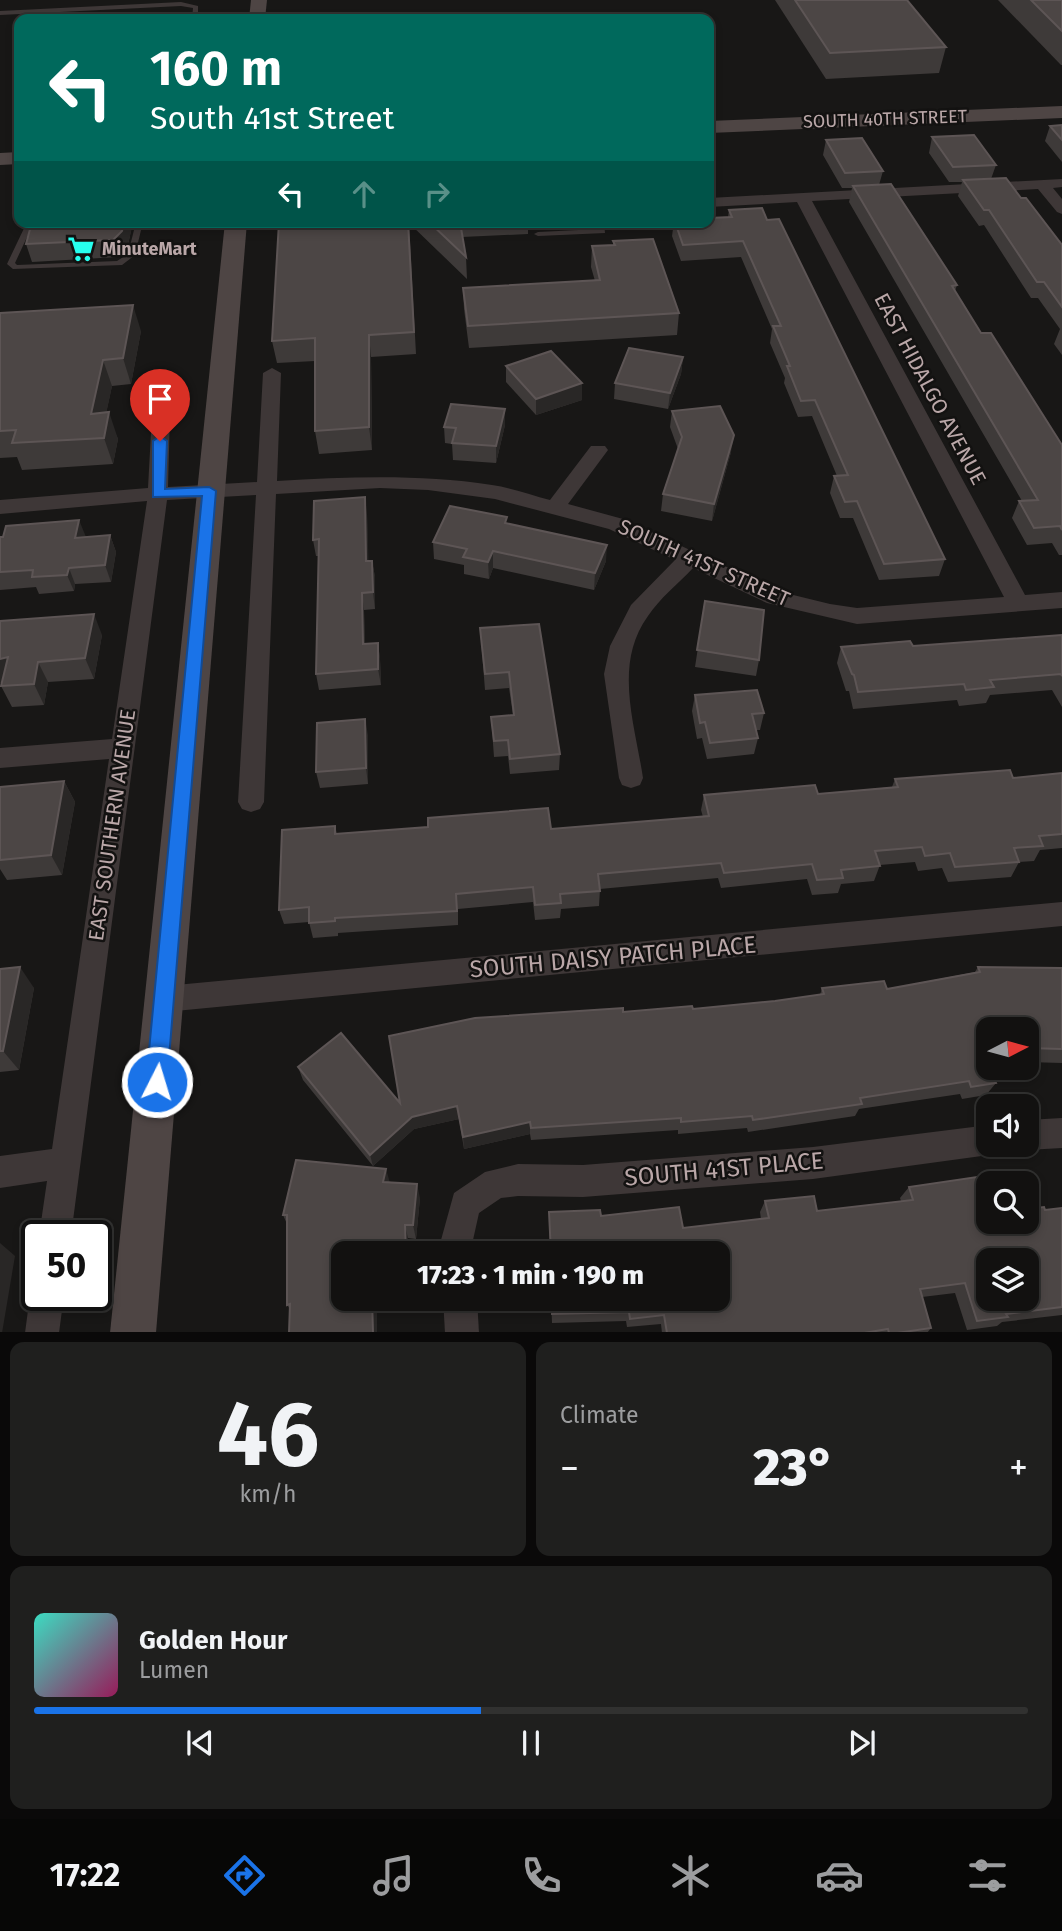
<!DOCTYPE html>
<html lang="en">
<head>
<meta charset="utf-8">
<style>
	body { margin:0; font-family:"Fira Sans",sans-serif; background:#1f1f1e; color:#f1f3f6; height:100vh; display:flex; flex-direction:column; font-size:26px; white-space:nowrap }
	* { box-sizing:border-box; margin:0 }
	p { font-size:23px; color:#9c9d9f }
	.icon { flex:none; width:38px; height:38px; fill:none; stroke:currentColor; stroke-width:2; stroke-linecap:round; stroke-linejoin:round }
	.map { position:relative; height:1332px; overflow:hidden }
	.details { display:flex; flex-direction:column; gap:10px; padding:10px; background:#0a0909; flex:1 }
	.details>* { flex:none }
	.banner { position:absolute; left:14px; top:14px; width:700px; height:214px; border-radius:14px; box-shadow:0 4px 10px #0003,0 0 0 2px #313130; background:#00695c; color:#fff; overflow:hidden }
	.needle { width:46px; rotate:84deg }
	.buttons { position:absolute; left:976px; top:1017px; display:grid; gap:14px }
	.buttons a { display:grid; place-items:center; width:63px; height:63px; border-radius:14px; background:#121110; box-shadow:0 4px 10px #0003,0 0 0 2px #313130; font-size:35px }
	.speed { position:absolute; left:21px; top:1220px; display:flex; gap:14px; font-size:35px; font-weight:700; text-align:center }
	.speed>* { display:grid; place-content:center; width:91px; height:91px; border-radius:50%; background:#121110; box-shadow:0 4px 10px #0003,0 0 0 2px #313130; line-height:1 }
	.speed .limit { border:4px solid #111; border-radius:10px; background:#fff; color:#111 }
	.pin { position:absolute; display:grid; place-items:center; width:60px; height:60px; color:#fff; margin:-72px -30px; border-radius:50% 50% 50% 0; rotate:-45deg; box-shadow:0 0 7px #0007 }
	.pin .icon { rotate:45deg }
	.me { position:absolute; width:77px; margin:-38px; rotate:5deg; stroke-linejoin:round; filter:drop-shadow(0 0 5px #0008) }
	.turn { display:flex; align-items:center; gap:24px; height:147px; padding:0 21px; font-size:32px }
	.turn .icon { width:91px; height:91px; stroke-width:2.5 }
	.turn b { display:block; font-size:49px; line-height:60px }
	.lanes { display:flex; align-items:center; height:66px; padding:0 21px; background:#0003; justify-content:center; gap:35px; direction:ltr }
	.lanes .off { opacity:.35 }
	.big { font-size:52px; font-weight:800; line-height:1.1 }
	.details .card { flex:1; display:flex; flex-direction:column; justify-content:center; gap:10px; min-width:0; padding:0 24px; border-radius:14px; background:#1f1f1e }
	.details .dial { align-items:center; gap:0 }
	.dial b { font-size:91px; line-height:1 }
	.song { display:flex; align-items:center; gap:21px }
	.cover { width:84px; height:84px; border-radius:10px; background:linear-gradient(135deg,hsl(170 70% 55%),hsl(330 70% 35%)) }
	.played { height:7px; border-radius:4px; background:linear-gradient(90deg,#1a73e8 45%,#313130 45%) }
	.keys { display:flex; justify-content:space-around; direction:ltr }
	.heat { display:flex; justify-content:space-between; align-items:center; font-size:38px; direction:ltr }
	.details .tiles { flex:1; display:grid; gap:10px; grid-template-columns:1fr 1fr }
	.card:last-child { grid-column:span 2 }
	.trip { position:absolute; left:331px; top:1241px; width:399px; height:70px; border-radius:14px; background:#121110; box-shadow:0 4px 10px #0003,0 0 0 2px #313130; font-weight:800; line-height:70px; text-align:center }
	.dock { display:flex; height:112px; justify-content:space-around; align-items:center; background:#070706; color:#9c9d9f }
	.dock .icon { width:49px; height:49px }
	.dock .active { color:#1a73e8 }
	.dock b { font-size:32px; color:#f1f3f6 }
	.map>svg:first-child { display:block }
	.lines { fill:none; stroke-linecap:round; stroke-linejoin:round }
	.lane { fill:#3e3737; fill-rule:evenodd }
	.street { fill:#3e3737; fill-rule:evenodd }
	.secondary { fill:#4e4544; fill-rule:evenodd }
	.wall { fill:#3e3a39 }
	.shaded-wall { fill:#292726 }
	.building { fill:#4c4645; stroke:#5d5555; stroke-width:2; fill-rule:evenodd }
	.route { fill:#1a73e8; stroke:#114b97; stroke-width:2 }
	.labels { text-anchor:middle; stroke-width:5; stroke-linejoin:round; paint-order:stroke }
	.far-street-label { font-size:18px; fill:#baa7a8; stroke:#131211 }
	.far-poi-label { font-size:18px; font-weight:bold; fill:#baa7a8; stroke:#131211; text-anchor:start }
	.street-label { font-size:21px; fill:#baa7a8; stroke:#131211 }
	.near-street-label { font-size:24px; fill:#baa7a8; stroke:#131211 }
</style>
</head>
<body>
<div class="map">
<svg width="1062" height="1333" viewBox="0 0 1062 1333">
	<rect width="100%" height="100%" fill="#181716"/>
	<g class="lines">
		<g class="lane">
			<polygon points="181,2 198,6 198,19 192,19 193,8 181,6 0,15 0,11"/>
			<polygon points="27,222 34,222 15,263 17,265 117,261 128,254 136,222 143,222 135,255 122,265 13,269 7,264"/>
			<polygon points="597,222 604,222 605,233 538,236 534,234 538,232 598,229"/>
		</g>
		<g class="street">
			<path d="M1062,179V187L1053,188L1062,199V214L1057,212L1038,189L812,201L1025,595L1062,592V608L857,624L767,603L693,568C678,584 660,598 648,616C613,664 635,724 643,778L640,785L631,788L622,785L619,778L604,674L610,646L631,605L675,560L609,529L495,499L428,490L380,488L276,494L264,802L260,809L251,812L242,809L238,802L256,495L167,500L71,1236H39L47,1181L0,1188V1156L52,1149L109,759L0,768V748L112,739L147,501L0,514V500L148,488L152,414L161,408L170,414L168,487L257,482L263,373L272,368L281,373L277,481C349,477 420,474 492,485C512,488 531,495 550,500L591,446H605L608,450L568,504L623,519L781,592L830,604L857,608L1004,597L797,202L709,207V198Z"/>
			<polygon points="1062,902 1062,926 165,1012 155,1008 151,999 155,990 165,986"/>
			<polygon points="1062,1118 1062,1148 1027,1150 1016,1146 1027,1144 1027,1120"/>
			<polygon points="989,1125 989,1144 1002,1144 1000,1151 989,1155 813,1179 583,1197 518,1196 501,1198 479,1213 473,1240 474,1253 442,1253 441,1240 454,1193 485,1172 518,1164 583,1165 813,1147"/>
			<polygon points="35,1283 37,1295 64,1295 59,1333 25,1333 30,1295"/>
			<polygon points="443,1298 477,1298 479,1333 445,1333"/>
		</g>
		<g class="secondary">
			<polygon points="251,0 267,0 265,19 249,19"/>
			<polygon points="1062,106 1062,118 709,133 709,121"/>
			<polygon points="19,152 19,164 0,165 0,153"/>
			<polygon points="225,222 247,222 156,1333 110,1333"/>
		</g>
	</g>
	<g class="wall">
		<polygon points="775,0 907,0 946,47 939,73 826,79"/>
		<polygon points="998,0 1062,0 1062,65 1061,65"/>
		<polygon points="1062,125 1062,162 1045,141 1050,126"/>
		<polygon points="932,137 996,165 991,179 1021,198 1062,245 1062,355 1054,344 1060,329 1038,298 1031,298 984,225 979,226 958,196 962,182 949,182 929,153"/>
		<polygon points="826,140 883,171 879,185 957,285 955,291 981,333 1062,445 1062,555 1059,555 1052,543 1027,545 1012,518 1019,501 1022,501 849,202 852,188 842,188 823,155"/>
		<polygon points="729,210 945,559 939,576 879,580 853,518 840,518 830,493 834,476 837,476 812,416 798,417 784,383 785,378 770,343 772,329 741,257 681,261 672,236 674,222 709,222 728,217"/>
		<polygon points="133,222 127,249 118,257 32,262 26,244"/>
		<polygon points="279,222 528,222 528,234 462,237 466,257 467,279 409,223 416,354 371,357 372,450 319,454 315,431 315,361 277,363 272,341"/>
		<polygon points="613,241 679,313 677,335 469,348 464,309 463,288 595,281 591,267 592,246 613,245"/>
		<polygon points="0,313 141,331 131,384 112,386 106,413 118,439 113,464 22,470 17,457 0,458"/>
		<polygon points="683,357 681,374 668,409 614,399 615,383"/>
		<polygon points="506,366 582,400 536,415 506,382"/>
		<polygon points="505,409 505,425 496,463 453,460 452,444 445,443 444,427"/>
		<polygon points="672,411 731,452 712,521 661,511 663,494 678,449 670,427"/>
		<polygon points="367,514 368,561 372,561 375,577 375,609 364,610 365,644 378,643 380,659 381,685 319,690 316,674 319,556 316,556 313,540"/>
		<polygon points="508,524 606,561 594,590 493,568 489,579 464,574 464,565 434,559 433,542"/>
		<polygon points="110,535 116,552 111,582 75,584 74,591 39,594 36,587 0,590 0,537 86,537"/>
		<polygon points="705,601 759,660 756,676 695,667"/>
		<polygon points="0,621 102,635 94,679 48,682 44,705 12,707 1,686 2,682 0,683"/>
		<polygon points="539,624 560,754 559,770 510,774 508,756 494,757 491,717 513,715 509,688 485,690 480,628"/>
		<polygon points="1062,635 1062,707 1052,690 990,695 986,703 959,706 957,700 853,709 849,691 846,691 837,663 841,647 913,646"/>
		<polygon points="695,695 764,713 760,730 756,730 758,738 754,754 707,759 702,738 697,739 692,711"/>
		<polygon points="368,735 368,784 320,788 316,772"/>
		<polygon points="1062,773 1062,848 1040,850 1034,861 1019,862 1011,877 948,882 942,868 918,871 915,862 880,865 874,881 841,884 838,893 812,895 807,879 721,888 718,878 600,889 599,906 561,909 560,918 535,920 533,902 458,909 458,925 338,933 338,936 313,938 309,922 284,924 279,910 335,826 337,834 551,829 703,817 701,810 704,795 818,794 892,787 895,779 1013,778"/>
		<polygon points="64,781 75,802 62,875 7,880 0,869 0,787"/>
		<polygon points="978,967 1062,968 1062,1063 1027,1062 1027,1029 989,1029 989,1060 986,1060 996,1083 986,1095 962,1099 960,1094 859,1109 855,1116 748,1132 747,1128 678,1134 678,1130 531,1140 530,1134 464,1149 459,1119 414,1129 373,1166 303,1080 298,1067 400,1103 623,1012 693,1009 775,1001 820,995 822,988 887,989 975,972"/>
		<polygon points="0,969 34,988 19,1070 0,1072"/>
		<polygon points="390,1183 420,1198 416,1239 408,1238 343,1298 410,1298 410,1303 377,1307 377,1333 289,1333 290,1309 287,1305 287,1224 283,1215"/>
		<polygon points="909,1187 989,1222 1045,1210 1062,1208 1062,1315 1002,1322 997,1326 967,1330 955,1293 922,1297 931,1328 927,1333 662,1333 661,1324 627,1327 626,1321 552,1323 551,1298 718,1298 718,1253 550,1253 549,1212 601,1216 683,1228 761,1219 760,1212 765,1201 817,1211 901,1201 900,1198"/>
	</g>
	<g class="shaded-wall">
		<polygon points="124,222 133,222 127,249 118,257 113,240"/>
		<polygon points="133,305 141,331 131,384 123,358"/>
		<polygon points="369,335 371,357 372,450 369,427"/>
		<polygon points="683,357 681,374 668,409 670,393"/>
		<polygon points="103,360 112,386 101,438 91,414"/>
		<polygon points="582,383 582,400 536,415 536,399"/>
		<polygon points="505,409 505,425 496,463 496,446"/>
		<polygon points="109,412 118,439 113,464 104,438"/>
		<polygon points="734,435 731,452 712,521 714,504"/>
		<polygon points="365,497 367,514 369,578 366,561"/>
		<polygon points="79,520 86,537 75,538"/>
		<polygon points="110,535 116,552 111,582 105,565"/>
		<polygon points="607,545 606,561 594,590 595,573"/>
		<polygon points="493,551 493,568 489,579 488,562"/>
		<polygon points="372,561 375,577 375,609 373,592"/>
		<polygon points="69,568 75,584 74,591 67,575"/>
		<polygon points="362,593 364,610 365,660 363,644"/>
		<polygon points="94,614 102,635 94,679 85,658"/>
		<polygon points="378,643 380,659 381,685 378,669"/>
		<polygon points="8,657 18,678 0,683 0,659"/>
		<polygon points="38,662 48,682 44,705 34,684"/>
		<polygon points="365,719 368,735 368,784 366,768"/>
		<polygon points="64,781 75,802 62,875 51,855"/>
		<polygon points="20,967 34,988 19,1070 3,1051"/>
		<polygon points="457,1106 459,1119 414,1129 373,1166 370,1155 412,1117"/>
		<polygon points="530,1122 530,1134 464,1149 463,1137"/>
		<polygon points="386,1169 390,1183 383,1182"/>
		<polygon points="417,1184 420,1198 416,1239 413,1225"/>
		<polygon points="405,1225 408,1238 409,1253 406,1253"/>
		<polygon points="0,1243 15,1256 2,1333 0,1333"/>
		<polygon points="372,1298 374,1298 377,1307 377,1333 373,1333"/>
	</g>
	<g class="building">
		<polygon points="795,0 907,0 946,47 830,53"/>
		<polygon points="1031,0 1062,0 1062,31"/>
		<polygon points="1062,125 1062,140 1050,126"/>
		<polygon points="974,135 996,165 953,167 932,137"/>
		<polygon points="862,138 883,171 845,173 826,140"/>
		<polygon points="1006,178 1021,198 1026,198 1062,245 1062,307 1044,282 1037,282 989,210 984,210 963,180"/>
		<polygon points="891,184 957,285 952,286 981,333 991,333 1062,445 1062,530 1060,526 1034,528 1019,501 1038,500 853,186"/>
		<polygon points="762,208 767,220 779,219 945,559 884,564 857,501 845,502 834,476 848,475 815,400 801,401 787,366 790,366 773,326 781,326 743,241 683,245 675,222 709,222 709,218 732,217 729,210"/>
		<polygon points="32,222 124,222 122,231 113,240 26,244"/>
		<polygon points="279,222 408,222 414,332 369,335 369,427 315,431 315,338 272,341"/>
		<polygon points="429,222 460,222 466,257"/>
		<polygon points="653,239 679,313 468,326 463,288 600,280 592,246 615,245 613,241"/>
		<polygon points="133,305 123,358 103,360 91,414 109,412 104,438 12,443 16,430 0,431 0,313"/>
		<polygon points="629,348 683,357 670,393 615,383"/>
		<polygon points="551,351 582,383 536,399 506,366"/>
		<polygon points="451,404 505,409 496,446 452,443 456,428 444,427"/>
		<polygon points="720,406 734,435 714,504 663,494 682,437 672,411"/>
		<polygon points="365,497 366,561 372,561 373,592 362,593 363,644 378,643 378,669 316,674 319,539 313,540 314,501"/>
		<polygon points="450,506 507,517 505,523 607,545 595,573 493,551 488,562 463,557 467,549 433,542"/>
		<polygon points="79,520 75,538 110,535 105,565 69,568 67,575 32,577 33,570 0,572 0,537 3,537 6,526"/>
		<polygon points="705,601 764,610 759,660 697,650"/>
		<polygon points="94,614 85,658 38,662 34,684 1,686 8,657 0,659 0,621"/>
		<polygon points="539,624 560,754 510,759 508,740 494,741 491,717 514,715 509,672 485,674 480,628"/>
		<polygon points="1062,635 1062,676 1061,674 990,680 994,687 966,690 964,684 858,692 854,675 852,674 841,647 910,641 913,646"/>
		<polygon points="757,690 764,713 752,714 758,738 710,743 705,722 700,723 695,695"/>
		<polygon points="365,719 366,768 316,772 317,723"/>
		<polygon points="1010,770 1013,778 1062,773 1062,834 1039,836 1043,846 1014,848 1019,862 955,867 950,853 925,856 922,847 875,851 880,866 841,870 843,878 817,880 812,864 724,873 721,863 598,874 600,891 560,894 561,903 535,905 533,887 456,894 457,911 335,918 335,921 309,923 309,907 279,910 282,830 335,826 335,834 428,827 428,818 548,808 551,829 709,816 704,795 815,785 818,794 898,787 895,779"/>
		<polygon points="64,781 51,855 0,860 0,787"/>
		<polygon points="20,967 3,1051 0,1051 0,969"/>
		<polygon points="978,967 1062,968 1062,1049 1027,1048 1027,1029 989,1029 989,1047 980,1047 996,1083 971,1087 969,1081 860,1098 862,1104 753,1120 752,1116 681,1122 681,1118 531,1128 530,1122 463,1137 457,1106 412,1117 370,1155 298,1067 341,1033 400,1103 389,1036 475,1018 623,1008 623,1012 692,1006 693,1009 775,1001 824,994 822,988 884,981 887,989 980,972"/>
		<polygon points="296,1160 386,1169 383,1182 417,1184 413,1225 405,1225 406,1253 343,1253 343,1298 372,1298 373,1333 289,1333 290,1304 287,1305 287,1215 283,1215"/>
		<path d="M1004,1173L1008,1183H989V1222H1027V1209L1044,1207L1045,1210L1062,1208V1307L1006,1314L1008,1317L977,1321L965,1283L920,1289L931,1328L897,1333H889L888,1329L864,1333H667L664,1315L630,1319L629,1312L552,1314V1298H718V1253H551L549,1212L600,1210L601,1216L679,1207L683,1228L769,1218L765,1201L814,1196L817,1211L913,1200L909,1187ZM989,1260H1027V1298H989Z"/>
	</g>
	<polygon class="route" points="160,436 167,441 165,489 209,487 216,491 167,1082 164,1089 157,1092 149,1089 146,1082 202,496 153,497 153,441"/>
	<defs>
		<g id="supermarket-bare" transform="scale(2.1)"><path d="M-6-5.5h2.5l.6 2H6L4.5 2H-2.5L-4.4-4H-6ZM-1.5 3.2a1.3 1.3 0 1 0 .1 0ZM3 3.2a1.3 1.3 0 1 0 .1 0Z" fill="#27ffef" stroke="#131211" stroke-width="2.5" paint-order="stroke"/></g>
	</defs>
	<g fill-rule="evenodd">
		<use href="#supermarket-bare" x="81" y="249"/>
	</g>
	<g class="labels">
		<g class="far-street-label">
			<text transform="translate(885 119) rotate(-2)" y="6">SOUTH 40TH STREET</text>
		</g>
		<g class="far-poi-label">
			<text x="102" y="255">MinuteMart</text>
		</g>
		<g class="street-label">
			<text transform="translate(930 389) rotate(62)" y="7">EAST HIDALGO AVENUE</text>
			<text transform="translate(704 563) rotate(24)" y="7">SOUTH 41ST STREET</text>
			<text transform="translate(112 825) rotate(-82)" y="7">EAST SOUTHERN AVENUE</text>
		</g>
		<g class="near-street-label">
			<text transform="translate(613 957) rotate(-5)" y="8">SOUTH DAISY PATCH PLACE</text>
			<text transform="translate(724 1169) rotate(-5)" y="8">SOUTH 41ST PLACE</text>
		</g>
	</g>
</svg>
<div class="buttons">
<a><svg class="needle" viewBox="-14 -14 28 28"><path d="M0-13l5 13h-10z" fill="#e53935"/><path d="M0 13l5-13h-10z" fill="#9c9d9f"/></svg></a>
<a><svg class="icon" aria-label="sound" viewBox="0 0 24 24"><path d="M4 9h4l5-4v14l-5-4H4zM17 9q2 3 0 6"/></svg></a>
<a><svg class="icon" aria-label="search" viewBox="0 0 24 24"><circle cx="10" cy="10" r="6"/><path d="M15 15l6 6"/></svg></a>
<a><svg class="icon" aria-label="layers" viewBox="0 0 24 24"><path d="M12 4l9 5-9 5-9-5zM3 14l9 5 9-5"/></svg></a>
</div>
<div class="speed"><div class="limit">50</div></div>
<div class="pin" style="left:160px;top:441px;background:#d93025"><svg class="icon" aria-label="arrive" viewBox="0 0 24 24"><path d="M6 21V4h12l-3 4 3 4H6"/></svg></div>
<svg class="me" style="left:157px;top:1082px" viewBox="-20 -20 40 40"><circle r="17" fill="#1a73e8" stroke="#fff" stroke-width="3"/><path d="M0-11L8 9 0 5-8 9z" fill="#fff"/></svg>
<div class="trip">17:23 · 1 min · 190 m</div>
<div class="banner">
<div class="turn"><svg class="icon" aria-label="left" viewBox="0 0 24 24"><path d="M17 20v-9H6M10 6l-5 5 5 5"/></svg><div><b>160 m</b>South 41st Street</div></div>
<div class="lanes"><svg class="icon" aria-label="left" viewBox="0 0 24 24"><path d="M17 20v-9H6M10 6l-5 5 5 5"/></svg><svg class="icon off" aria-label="ahead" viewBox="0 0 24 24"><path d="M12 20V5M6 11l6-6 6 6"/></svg><svg class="icon off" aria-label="right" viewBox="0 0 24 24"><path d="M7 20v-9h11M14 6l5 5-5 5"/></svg></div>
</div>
</div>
<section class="details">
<div class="tiles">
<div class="card dial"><b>46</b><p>km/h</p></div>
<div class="card"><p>Climate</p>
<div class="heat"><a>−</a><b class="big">23°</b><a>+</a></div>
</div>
<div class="card">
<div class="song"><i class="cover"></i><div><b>Golden Hour</b><p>Lumen</p></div></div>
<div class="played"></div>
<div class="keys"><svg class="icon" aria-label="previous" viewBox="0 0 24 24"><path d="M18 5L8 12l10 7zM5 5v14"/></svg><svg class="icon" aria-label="pause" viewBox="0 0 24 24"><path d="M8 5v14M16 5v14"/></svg><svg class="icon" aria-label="next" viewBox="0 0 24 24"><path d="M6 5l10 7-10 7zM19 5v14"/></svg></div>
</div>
</div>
</section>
<nav class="dock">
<b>17:22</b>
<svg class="icon active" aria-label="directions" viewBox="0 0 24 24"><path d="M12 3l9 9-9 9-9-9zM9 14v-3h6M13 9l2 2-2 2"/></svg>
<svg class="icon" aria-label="music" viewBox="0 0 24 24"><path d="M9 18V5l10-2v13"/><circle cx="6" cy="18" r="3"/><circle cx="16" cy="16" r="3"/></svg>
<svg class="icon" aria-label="phone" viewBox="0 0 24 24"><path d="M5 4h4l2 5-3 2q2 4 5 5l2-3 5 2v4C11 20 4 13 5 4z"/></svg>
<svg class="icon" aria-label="climate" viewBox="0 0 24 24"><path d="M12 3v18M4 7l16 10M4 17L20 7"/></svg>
<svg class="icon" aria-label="car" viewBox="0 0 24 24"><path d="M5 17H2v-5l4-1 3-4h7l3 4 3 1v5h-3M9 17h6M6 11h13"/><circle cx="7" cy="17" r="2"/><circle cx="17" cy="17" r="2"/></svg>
<svg class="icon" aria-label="filters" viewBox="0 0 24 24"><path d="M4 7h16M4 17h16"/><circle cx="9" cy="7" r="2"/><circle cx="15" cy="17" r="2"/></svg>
</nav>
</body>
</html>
